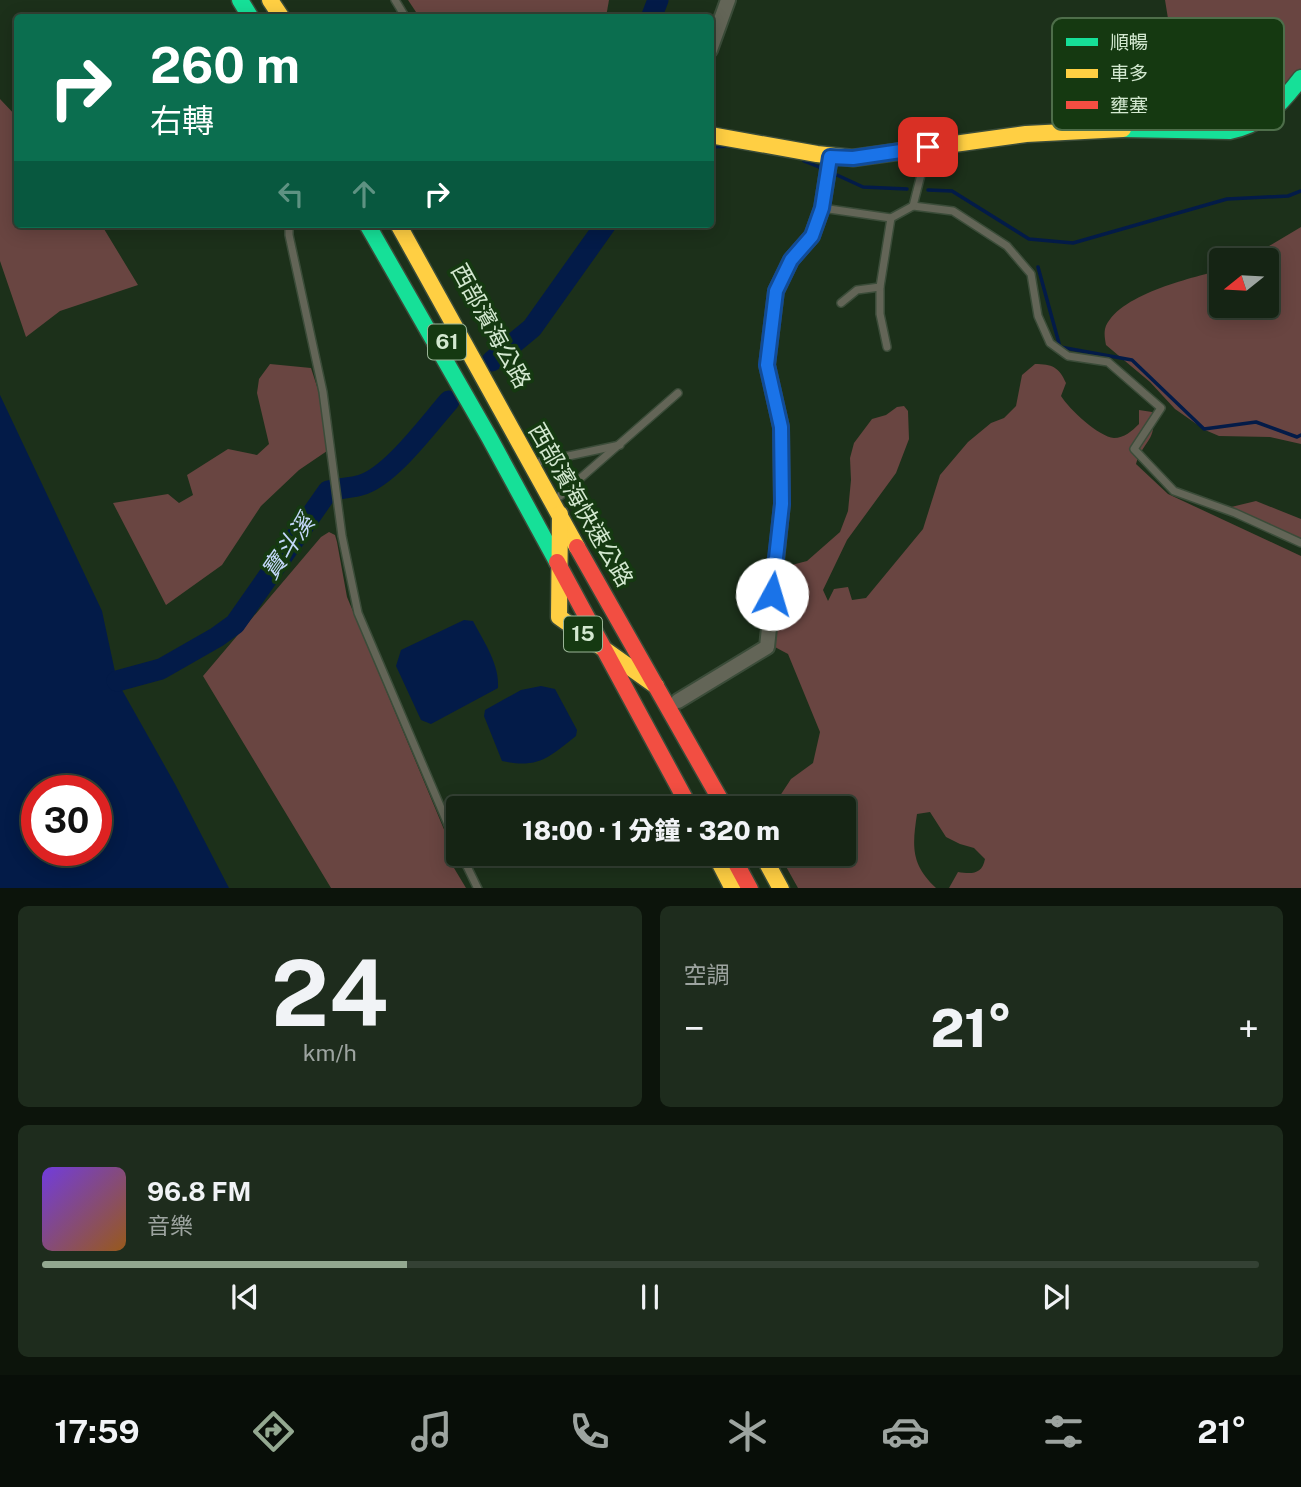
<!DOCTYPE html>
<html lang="zh-TW">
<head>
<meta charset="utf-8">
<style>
	body { margin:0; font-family:"Public Sans","Noto Sans TC",sans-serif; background:#1e2c1d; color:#f1f3f6; height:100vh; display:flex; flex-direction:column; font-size:26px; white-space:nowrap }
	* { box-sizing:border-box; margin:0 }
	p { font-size:23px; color:#9da4a0 }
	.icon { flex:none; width:38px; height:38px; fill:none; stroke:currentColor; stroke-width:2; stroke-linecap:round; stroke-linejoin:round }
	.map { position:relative; height:888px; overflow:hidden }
	.sheet { display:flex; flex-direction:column; gap:18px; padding:18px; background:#0c140b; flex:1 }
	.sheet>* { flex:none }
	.banner { position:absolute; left:14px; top:14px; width:700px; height:214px; border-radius:7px; box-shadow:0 4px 18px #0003,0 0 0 2px #344134; background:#0b6e4f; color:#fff; overflow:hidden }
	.needle { width:46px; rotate:252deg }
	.buttons { position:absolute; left:1209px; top:248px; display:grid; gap:14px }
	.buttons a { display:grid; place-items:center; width:70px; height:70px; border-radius:7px; background:#152414; box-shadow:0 4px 18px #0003,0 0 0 2px #344134; font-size:35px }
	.speed { position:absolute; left:21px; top:775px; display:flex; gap:14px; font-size:35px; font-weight:700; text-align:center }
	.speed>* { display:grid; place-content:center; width:91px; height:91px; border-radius:50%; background:#152414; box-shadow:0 4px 18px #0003,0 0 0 2px #344134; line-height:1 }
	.speed .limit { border:10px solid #d22; background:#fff; color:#111 }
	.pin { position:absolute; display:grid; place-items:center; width:60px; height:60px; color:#fff; margin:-30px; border-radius:14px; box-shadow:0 4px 10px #0006 }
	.me { position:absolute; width:77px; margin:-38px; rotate:6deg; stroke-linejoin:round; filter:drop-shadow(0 0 5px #0008) }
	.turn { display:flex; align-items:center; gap:24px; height:147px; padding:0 21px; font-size:32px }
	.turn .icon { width:91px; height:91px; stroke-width:2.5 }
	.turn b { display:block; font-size:49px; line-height:60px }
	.lanes { display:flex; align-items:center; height:66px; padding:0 21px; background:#0003; justify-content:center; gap:35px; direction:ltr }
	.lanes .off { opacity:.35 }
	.big { font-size:52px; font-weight:800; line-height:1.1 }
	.sheet .widget { flex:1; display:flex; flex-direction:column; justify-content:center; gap:10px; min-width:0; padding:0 24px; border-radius:10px; background:#1e2c1d }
	.sheet .dial { align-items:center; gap:0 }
	.dial b { font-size:91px; line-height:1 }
	.song { display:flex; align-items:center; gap:21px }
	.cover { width:84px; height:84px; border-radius:10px; background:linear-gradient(135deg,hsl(260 70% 55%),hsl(30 70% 35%)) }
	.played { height:7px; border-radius:4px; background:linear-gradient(90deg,#93a890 30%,#344134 30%) }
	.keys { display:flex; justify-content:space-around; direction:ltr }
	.heat { display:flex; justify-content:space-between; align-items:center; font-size:38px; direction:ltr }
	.sheet .tiles { flex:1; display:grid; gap:18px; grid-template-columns:1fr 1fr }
	.widget:last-child { grid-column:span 2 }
	.trip { position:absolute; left:446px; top:796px; width:410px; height:70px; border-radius:7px; background:#152414; box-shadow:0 4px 18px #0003,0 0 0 2px #344134; font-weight:800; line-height:70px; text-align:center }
	.tabs { display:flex; height:112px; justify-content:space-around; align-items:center; background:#080e08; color:#9da4a0 }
	.tabs .icon { width:49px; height:49px }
	.tabs .current { color:#93a890 }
	.tabs b { font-size:32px; color:#f1f3f6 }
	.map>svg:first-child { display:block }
	.green { fill:#694541 }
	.water { fill:#031b48; fill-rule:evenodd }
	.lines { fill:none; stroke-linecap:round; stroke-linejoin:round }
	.stream { stroke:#031b48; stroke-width:3.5 }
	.river { stroke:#031b48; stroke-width:21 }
	.lane-casing { stroke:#3b4c39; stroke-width:10 }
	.street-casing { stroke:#3b4c39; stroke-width:18 }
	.fast-casing { stroke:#3b4c39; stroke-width:19 }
	.slow-casing { stroke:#3b4c39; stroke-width:19 }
	.jam-casing { stroke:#3b4c39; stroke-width:19 }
	.lane { stroke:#636557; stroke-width:7 }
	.street { stroke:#636557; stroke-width:14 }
	.fast { stroke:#16e098; stroke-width:16 }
	.slow { stroke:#ffcf43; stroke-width:16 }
	.jam { stroke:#f24e42; stroke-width:16 }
	.route-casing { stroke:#114b97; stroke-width:18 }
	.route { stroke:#1a73e8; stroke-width:12 }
	.labels { text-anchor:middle; stroke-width:7; stroke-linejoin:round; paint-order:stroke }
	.shield { fill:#153911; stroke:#9ab497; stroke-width:2 }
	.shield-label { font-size:21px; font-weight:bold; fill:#d3e8d0 }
	.street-label { font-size:23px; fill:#d3e8d0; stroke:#153911 }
	.water-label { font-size:24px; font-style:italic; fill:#c4d8fa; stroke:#153911 }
	.key { fill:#153911; stroke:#4e6e4a; stroke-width:2 }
	.key-label { font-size:19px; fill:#d3e8d0 }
</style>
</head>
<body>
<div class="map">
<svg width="1301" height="889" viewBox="0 0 1301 889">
	<rect width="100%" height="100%" fill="#1c301a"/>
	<g class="green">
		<polygon points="408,0 609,0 606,17 420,18"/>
		<polygon points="1165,0 1301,0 1301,70 1285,93 1234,125 1195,121 1174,83 1175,62"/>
		<polygon points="0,99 17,117 18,224 101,224 138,285 60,311 26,337 0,261"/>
		<path d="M1301,227V444L1270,437L1219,436L1205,430L1175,409L1150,382L1106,345C1105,340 1104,334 1105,329C1116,295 1191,278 1221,270L1222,306H1267V261H1244Z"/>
		<polygon points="270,364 311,368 322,402 327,451 299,470 261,506 222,565 166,605 113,503 168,494 179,503 193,495 187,475 228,449 257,455 269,444 257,393 259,379"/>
		<path d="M1035,364C1052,364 1059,367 1066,383L1061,396C1069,409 1099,437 1114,438C1124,438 1132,431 1139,424V410L1152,412C1158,441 1143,440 1136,464L1168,494L1301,556V888H949L958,872C971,874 982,875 985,859L974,848L960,844L946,837L930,812L917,814C912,847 911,864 936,888H798L779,854H844V808H772L791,779L813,763L820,732L788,654L773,646L780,602V568L807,561L840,532L848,511L851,480L850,458L854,443L872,419L886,415L897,407L904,406L908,411L909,439L896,473L847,540L823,590L828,601L834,589L848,587L852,600L866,598L923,529L940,475L968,442L991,423L1004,418L1016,406L1022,375Z"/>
		<polygon points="1256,501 1301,519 1301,540 1227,508"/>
		<polygon points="329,532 335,535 337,542 347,597 448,839 448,858 466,888 331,888 203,676 321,537"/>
	</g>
	<g class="water">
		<path d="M0,395L102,611L117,681L175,784L229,888H0ZM37,791H96V850H37Z"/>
		<path d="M464,620L473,621C484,642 500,665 498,688L431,724L421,720L396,666L401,650Z"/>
		<path d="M541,686L555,689L577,730L576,736C549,757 539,769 502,761L484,716L485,710L521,690Z"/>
	</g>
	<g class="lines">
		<g class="stream">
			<polyline points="710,147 730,146"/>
			<polyline points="804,161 819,167"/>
			<polyline points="837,175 863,187 907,189"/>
			<polyline points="928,190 952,191 1029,239 1073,243 1227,199 1288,196 1301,191"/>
			<polyline points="1038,267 1060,347 1132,360 1204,429 1256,422 1297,437 1301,435"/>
		</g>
		<g class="river">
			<polyline points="651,18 658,0"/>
			<polyline points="492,361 532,328 606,224"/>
			<path d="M117,681L161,669L217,637L235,624L328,491C338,488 353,488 361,485C390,477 428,425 449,401"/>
		</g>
		<g class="lane-casing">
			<g id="lane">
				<polyline points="395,0 406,18"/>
				<polyline points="913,206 953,211 1007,246 1031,274 1038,316 1050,343 1068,356 1108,362 1161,408 1134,449 1174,491 1235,513 1301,543"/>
				<polyline points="822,208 891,218 913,206 927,151"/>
				<polyline points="289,224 289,235 323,392 342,536 358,613 458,848"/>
				<polyline points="880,287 880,314 887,347"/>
				<polyline points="841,303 857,290 880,287 891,218"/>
				<polyline points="540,462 620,445"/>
				<polyline points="560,496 678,393"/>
				<polyline points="461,854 478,889"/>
			</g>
		</g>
		<g class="street-casing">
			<g id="street">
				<polyline points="710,50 728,0"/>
				<polyline points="678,701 767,647 782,504 781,427 767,365 776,291 791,260 812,236 822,208 830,157"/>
			</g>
		</g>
		<g class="fast-casing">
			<g id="fast">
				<polyline points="240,0 251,18"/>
				<path d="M1123,129L1230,131C1264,124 1281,104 1301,78"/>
				<polyline points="367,224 489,437 557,562"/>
			</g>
		</g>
		<g class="slow-casing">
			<g id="slow">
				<polyline points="270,0 282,18"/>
				<polyline points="710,135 817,154 853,158 1026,134 1123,129"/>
				<polyline points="398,224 577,547"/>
				<polyline points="560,514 559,617 656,686"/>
				<polyline points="715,854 733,889"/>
				<polyline points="762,854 781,889"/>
			</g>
		</g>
		<g class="jam-casing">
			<g id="jam">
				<polyline points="577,547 725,808"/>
				<polyline points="557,562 690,808"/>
				<polyline points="731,854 750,889"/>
			</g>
		</g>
		<use href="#lane" class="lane"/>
		<use href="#street" class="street"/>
		<use href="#fast" class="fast"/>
		<use href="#slow" class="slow"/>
		<use href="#jam" class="jam"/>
	</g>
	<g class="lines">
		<g class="route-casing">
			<polyline id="route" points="772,594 782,504 781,427 767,365 776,291 791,260 812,236 822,208 830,157 853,158 928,147"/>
		</g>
		<use href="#route" class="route"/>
	</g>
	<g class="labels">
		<g class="shield">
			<rect x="428" y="324.5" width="38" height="35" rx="5"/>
			<rect x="564" y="616.5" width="38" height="35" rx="5"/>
		</g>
		<g class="shield-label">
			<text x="447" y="349">61</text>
			<text x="583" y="641">15</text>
		</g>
		<g class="street-label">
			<text transform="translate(491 326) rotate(61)" y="8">西部濱海公路</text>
			<text transform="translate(581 505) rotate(60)" y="8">西部濱海快速公路</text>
		</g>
		<g class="water-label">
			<text transform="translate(288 547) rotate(-55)" y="8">寶斗溪</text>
		</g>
	</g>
	<rect x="1052" y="18" width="232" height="112" rx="10" class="key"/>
	<rect x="1066" y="38" width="32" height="8" fill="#16e098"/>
	<rect x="1066" y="69" width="32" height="9" fill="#ffcf43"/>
	<rect x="1066" y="101" width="32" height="8" fill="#f24e42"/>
	<g class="key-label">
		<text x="1110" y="49">順暢</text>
		<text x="1110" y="80">車多</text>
		<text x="1110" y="112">壅塞</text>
	</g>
</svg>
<div class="buttons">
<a><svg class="needle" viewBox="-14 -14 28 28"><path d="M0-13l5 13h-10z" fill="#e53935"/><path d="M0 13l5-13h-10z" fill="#9da4a0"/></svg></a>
</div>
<div class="speed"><div class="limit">30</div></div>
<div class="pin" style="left:928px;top:147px;background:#d93025"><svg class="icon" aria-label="arrive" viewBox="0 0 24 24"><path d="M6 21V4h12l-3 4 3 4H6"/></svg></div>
<svg class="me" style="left:772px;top:594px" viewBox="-20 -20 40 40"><circle r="19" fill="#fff"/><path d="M0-13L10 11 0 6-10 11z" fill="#1a73e8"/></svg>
<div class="trip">18:00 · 1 分鐘 · 320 m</div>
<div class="banner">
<div class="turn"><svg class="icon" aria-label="right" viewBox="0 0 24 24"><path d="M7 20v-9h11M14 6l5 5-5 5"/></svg><div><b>260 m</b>右轉</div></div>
<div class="lanes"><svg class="icon off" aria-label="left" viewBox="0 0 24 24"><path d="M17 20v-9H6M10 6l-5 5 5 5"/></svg><svg class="icon off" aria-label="ahead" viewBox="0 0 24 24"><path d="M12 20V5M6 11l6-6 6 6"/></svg><svg class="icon" aria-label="right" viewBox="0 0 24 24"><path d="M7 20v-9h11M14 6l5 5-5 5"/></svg></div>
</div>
</div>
<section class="sheet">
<div class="tiles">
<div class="widget dial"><b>24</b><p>km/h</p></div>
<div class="widget"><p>空調</p>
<div class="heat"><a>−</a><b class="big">21°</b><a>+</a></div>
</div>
<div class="widget">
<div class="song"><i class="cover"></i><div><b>96.8 FM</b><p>音樂</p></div></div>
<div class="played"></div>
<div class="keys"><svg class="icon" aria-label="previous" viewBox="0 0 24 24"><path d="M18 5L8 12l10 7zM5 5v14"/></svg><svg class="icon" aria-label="pause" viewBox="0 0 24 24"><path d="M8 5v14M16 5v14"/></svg><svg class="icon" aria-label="next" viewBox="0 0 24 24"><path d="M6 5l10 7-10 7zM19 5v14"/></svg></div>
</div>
</div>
</section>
<nav class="tabs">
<b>17:59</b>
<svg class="icon current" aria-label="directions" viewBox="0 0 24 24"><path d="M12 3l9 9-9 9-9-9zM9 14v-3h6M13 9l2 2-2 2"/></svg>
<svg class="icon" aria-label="music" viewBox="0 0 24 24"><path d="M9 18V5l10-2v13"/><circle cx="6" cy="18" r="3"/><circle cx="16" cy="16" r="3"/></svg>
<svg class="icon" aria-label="phone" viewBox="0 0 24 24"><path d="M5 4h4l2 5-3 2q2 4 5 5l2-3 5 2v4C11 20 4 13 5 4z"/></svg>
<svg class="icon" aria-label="climate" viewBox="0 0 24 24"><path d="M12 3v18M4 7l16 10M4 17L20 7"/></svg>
<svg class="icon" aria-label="car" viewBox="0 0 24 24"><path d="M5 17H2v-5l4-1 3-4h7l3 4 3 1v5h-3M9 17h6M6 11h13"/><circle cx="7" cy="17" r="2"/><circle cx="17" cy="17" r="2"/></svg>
<svg class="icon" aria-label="filters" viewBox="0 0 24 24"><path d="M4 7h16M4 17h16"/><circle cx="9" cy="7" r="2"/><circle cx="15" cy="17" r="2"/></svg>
<b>21°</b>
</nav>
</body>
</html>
